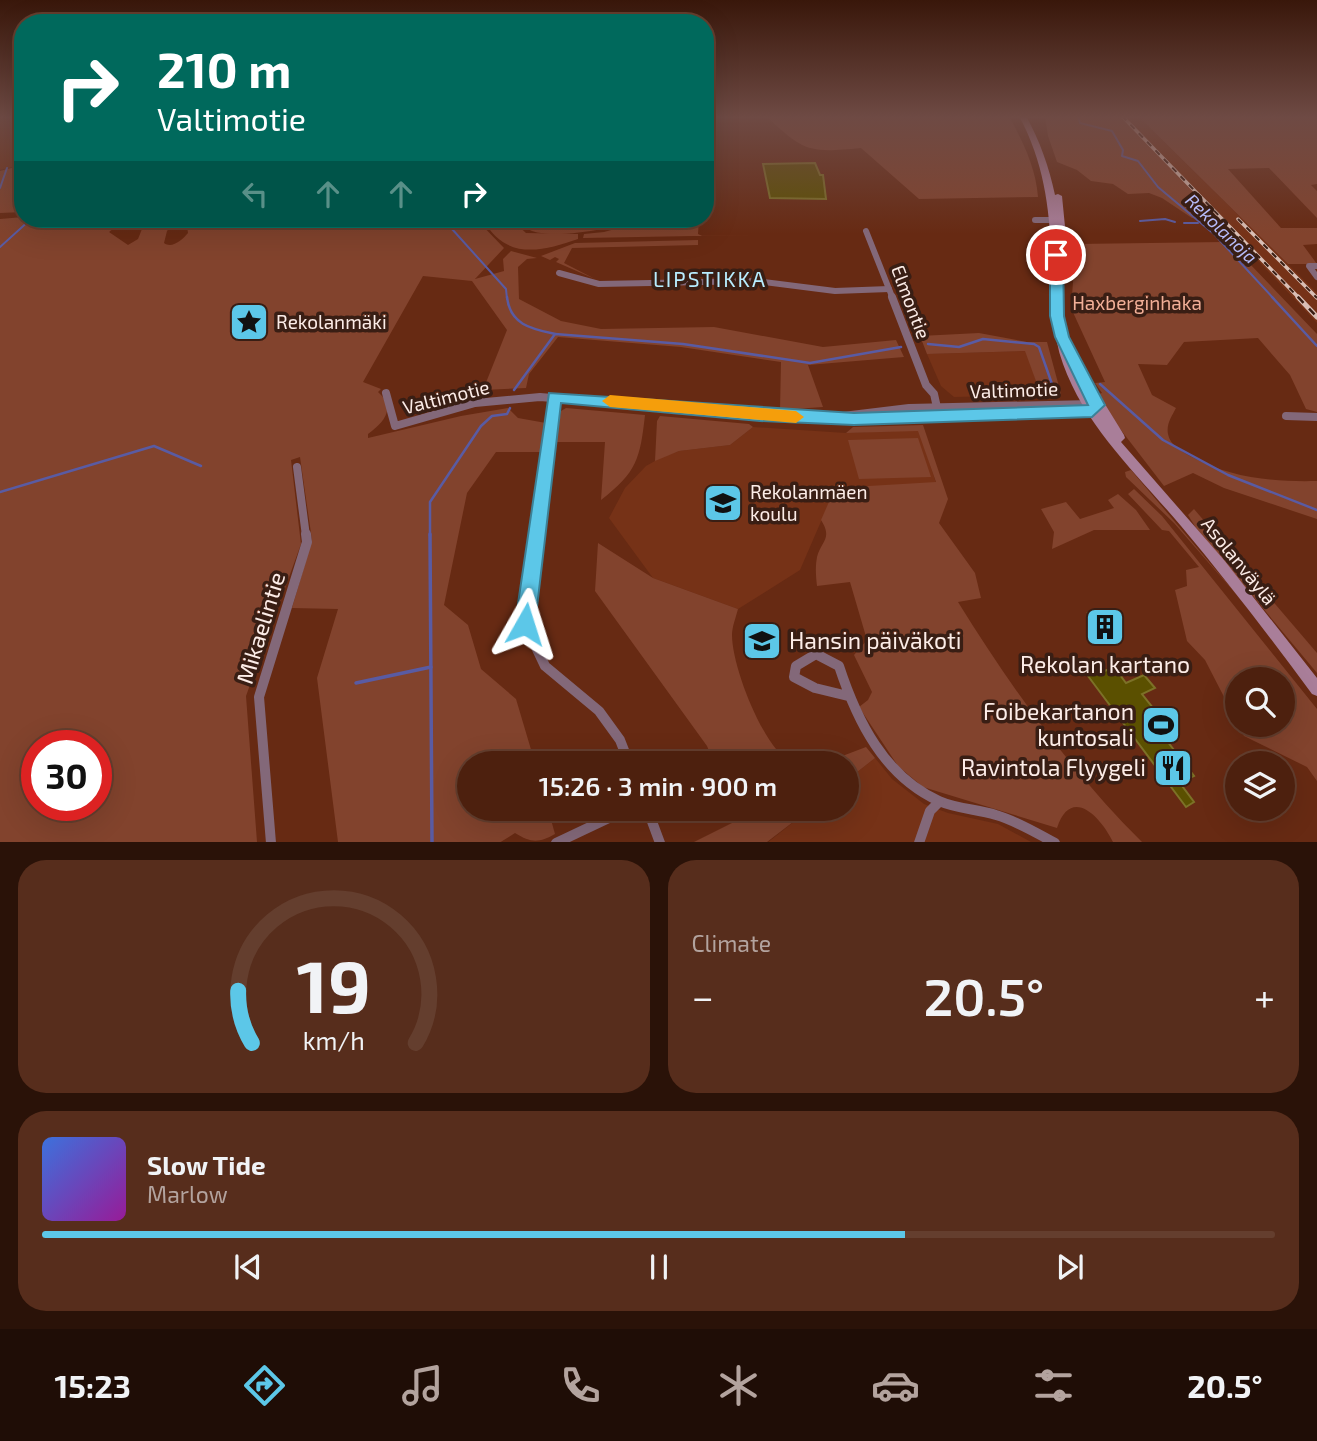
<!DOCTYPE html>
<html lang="en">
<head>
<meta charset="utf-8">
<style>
	body { margin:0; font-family:"Exo 2",sans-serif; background:#572d1c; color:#f1f3f6; height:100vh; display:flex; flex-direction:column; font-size:26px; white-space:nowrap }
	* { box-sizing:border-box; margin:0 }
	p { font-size:23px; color:#b3a39e }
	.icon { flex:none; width:38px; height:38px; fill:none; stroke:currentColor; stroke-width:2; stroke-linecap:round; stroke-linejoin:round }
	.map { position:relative; height:842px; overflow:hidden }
	.details { display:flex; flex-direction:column; gap:18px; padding:18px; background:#2a1208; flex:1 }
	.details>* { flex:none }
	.top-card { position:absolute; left:14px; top:14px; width:700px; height:214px; border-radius:28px; box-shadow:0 7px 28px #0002,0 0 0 2px #643e2e; background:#00695c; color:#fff; overflow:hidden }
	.buttons { position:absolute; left:1225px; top:667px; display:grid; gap:14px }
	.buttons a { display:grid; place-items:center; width:70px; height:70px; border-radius:50%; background:#4d200e; box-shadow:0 7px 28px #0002,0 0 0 2px #643e2e; font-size:35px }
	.speed { position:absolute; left:21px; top:730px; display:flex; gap:14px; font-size:35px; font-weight:700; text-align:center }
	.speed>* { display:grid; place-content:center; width:91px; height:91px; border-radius:50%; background:#4d200e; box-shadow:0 7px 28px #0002,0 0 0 2px #643e2e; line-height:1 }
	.speed .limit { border:10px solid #d22; background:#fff; color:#111 }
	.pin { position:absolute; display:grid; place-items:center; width:60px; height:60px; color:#fff; margin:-30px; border:4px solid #fff; border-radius:50%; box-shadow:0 2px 7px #0007 }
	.me { position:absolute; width:77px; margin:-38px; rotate:6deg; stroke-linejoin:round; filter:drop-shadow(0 0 5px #0008) }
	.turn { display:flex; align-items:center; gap:24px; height:147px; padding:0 28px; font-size:32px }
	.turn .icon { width:91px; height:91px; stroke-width:2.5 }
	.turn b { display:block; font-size:49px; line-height:60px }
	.lanes { display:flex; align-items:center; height:66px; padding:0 28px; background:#0003; justify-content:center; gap:35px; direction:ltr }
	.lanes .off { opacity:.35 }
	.big { font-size:52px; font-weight:600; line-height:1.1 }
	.details .tile { flex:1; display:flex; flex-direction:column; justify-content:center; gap:10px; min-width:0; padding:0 24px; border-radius:28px; background:#572d1c }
	.details .dial { align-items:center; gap:0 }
	.dial svg { height:182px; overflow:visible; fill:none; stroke:#643e2e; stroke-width:7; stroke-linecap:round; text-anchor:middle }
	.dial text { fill:#f1f3f6; stroke:none }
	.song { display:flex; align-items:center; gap:21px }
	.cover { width:84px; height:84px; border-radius:10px; background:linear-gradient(135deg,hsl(220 70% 55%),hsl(300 70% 35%)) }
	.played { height:7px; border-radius:4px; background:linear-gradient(90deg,#5cc7e8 70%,#643e2e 70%) }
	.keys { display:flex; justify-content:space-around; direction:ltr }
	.heat { display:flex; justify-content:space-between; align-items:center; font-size:38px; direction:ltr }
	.details .tiles { flex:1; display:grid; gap:18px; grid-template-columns:1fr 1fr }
	.tile:last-child { grid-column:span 2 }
	.trip { position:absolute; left:457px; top:751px; width:402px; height:70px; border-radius:35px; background:#4d200e; box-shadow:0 7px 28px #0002,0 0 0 2px #643e2e; font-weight:600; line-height:70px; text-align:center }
	.dock { display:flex; height:112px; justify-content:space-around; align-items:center; background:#1f0d06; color:#b3a39e }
	.dock .icon { width:49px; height:49px }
	.dock .on { color:#5cc7e8 }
	.dock b { font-size:32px; color:#f1f3f6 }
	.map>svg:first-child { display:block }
	.built { fill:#763217 }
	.green { fill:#82432d; fill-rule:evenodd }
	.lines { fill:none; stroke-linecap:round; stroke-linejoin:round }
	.stream-far2 { stroke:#595ba3; stroke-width:2 }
	.stream-far1 { stroke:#595ba3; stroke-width:2.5 }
	.stream { stroke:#595ba3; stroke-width:3.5 }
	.building { fill:#5b5000; stroke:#7c7127; stroke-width:2 }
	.street-far2 { stroke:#836879; stroke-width:6 }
	.street-far1 { stroke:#836879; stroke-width:8 }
	.street { stroke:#836879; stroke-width:10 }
	.secondary { fill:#a97e99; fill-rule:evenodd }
	.rail-far1-casing { stroke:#d9bfb6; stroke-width:3.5 }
	.rail-casing { stroke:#d9bfb6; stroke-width:5 }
	.rail-far1 { stroke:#391e14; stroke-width:2; stroke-dasharray:6; stroke-linecap:butt }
	.rail { stroke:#391e14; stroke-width:2.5; stroke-dasharray:8; stroke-linecap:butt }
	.route { fill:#5cc7e8; stroke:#3c8197; stroke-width:2 }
	.slow { fill:#f59e0b }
	.labels { text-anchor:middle; stroke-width:7; stroke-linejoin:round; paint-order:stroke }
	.far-water-label { font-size:18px; font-style:italic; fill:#b6bbf8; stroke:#391e14 }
	.street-label { font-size:19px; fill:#fcece7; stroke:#391e14 }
	.park-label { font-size:19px; fill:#f2af97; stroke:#391e14 }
	.poi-label { font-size:19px; fill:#fcece7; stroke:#391e14; text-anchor:start }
	.neighbourhood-label { font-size:21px; letter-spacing:2px; fill:#b7edff; stroke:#391e14 }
	.near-street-label { font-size:23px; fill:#fcece7; stroke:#391e14 }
	.near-poi-label { font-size:23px; fill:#fcece7; stroke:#391e14; text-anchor:end }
</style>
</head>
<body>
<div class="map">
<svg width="1317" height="843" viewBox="0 0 1317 843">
	<rect width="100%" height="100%" fill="#672a13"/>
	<g class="built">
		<polygon points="0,116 23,116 23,164 0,170"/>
		<polygon points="1121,116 1138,116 1317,293 1317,323"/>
		<polygon points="1026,351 1041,395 954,397 941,386 927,354"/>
		<polygon points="753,427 846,433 919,430 936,483 835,489 800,570 738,609 653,578 609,518 625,488 646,466 662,457 679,451 730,445"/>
		<polygon points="875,758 892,779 924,804 948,813 998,824 1031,842 767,843 810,809 847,808 847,780"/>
	</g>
	<g class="green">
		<path d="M766,116H1009C1023,142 1036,168 1038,197L919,199L861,148C809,153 804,152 766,116Z"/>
		<polygon points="1045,116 1121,116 1185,181 1214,222 1192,218 1162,198 1149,193 1128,194 1113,184 1091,181 1077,170 1057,162 1048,136"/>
		<polygon points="1138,116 1317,116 1317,184 1311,185 1317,191 1317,218 1269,168 1228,169 1281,228 1317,228 1317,244 1303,245 1317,264 1288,264"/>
		<polygon points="23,165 23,212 0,213 0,171"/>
		<path d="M23,217L126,219L109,232L128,245L138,239L146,219H178L167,231L164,243C172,249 182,240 188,233L186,219H209L212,226L226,228L251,219L477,220L504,248L475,279L504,271L503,259L511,251L537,258L527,259L518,267L519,299L561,321L601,329L714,327L823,347L896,340L904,357L808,365L823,407L780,410L781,362L681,347L558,337L529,374L526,388L483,390L507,330L472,281L423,276L363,382L381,389L378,392C397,409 383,423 368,434V438L461,416L508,408L518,418L546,423L542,452H496L467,493L444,605L468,625L481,669L516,699L535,763H469V808L548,809L555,834C539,843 531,843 515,833L499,843L338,842L317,678L338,609L292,608L312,540L300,457L291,460L301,544L246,696L257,842H0V219ZM37,746H96V805H37Z"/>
		<path d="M514,219H643C616,227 559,240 532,231C524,228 522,222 514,219Z"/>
		<polygon points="651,219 699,219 698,234 702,236 855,233 583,238 584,234 604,232"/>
		<path d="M494,220L514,222L526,233L578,234V239C543,251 507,261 484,221Z"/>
		<polygon points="698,240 698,245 572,248 564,263 595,279 556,262 559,259 555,257 550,260 541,256 575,243"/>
		<path d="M1223,242L1249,263L1317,334V412L1306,409L1290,375L1258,338L1184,342L1167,365L1138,364L1152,395L1176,408C1172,416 1166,424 1168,434C1170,445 1181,451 1190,456C1230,478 1272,482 1317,481V519L1224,488L1193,473L1164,486L1094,395L1102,393L1095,383L1105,382L1071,308L1076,244Z"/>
		<polygon points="979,333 1027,342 1047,342 1061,394 1041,395 1025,351 927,354 920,336"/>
		<path d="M566,408L645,415C640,459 637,472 601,500L605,442H556L561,411Z"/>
		<polygon points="660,416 749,424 753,427 730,445 679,451 655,461 657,421"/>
		<path d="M923,425L948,499L939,523L975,573L981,598L958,602C1011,687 1071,772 1142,842H1113C1101,817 1071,785 1057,828L923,787L898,766L859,707L868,700L872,692L854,655L867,640L850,582L817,586C816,577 815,567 817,557C821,541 833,539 821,520L835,488L936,482L918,431L846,433L853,427Z"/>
		<polygon points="918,438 931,477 859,479 848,440"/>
		<polygon points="1131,470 1242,601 1174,523 1126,477 1125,472"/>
		<polygon points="1134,489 1162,516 1317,709 1317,781 1307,767 1244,736 1238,725 1283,724 1283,679 1237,679 1237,722 1205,660 1187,641 1175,590 1187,586 1186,570 1199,567 1169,531 1162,530 1128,494"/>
		<polygon points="1118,494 1136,510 1150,530 1094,530 1052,549 1054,532 1041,509 1066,502 1080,519 1114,508 1108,500"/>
		<polygon points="1194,509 1317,653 1317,673 1196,528 1188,515"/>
		<path d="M598,543L653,578L738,609C736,617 732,627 732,635C732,667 763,747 791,763H714L707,746L595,591Z"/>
		<polygon points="866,747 875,758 847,780 847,763 824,763"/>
		<polygon points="734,809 810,809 767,842 694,842 738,820"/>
	</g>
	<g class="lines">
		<g class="stream-far2">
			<polyline points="1078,116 1080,123 1112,131 1123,150 1122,156 1138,161 1158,187 1214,234 1274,299"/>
			<polyline points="0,188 7,168"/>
			<polyline points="443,219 506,289 507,299"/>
			<polyline points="1140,221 1165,219 1175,222"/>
			<polyline points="1184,223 1198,223"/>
			<polyline points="0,247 31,219"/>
		</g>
		<g class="stream-far1">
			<path d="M507,297C510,325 532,329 555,334"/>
			<polyline points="1272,297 1317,346"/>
			<polyline points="928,344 959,347 983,339 1034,344 1039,347 1052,384"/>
			<polyline points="1100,384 1163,440 1228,475 1317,510"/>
			<polyline points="514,390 555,334 683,344 810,363 901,347"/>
			<polyline points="0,492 154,446 201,466"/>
			<polyline points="430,536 430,502 481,426 492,416 507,414 510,408"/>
		</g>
		<g class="stream">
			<polyline points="430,534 432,843"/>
			<polyline points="356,683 431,667"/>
		</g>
	</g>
	<g class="building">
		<polygon points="815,163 820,175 823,175 826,199 770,198 763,164"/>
		<polygon points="1104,611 1115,624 1112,624 1118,636 1102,639 1088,613"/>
		<polygon points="1093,663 1100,673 1114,667 1126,683 1144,675 1155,688 1142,694 1173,733 1164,737 1194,776 1180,783 1194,802 1186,807 1082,668"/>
	</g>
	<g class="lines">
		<g class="street-far2">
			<polyline points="1035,220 1059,220"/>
			<polyline points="866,231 893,299"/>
			<polyline points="1317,266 1309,266 1317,277"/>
			<polyline points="559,273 599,284 756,281 835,291 889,289"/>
		</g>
		<g class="street-far1">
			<polyline points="892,297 926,385 934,394 938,412"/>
			<polyline points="386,393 395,426 475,403 540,397 760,415 854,419 1094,409"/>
			<polyline points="843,416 909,408 1092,404"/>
			<polyline points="1286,416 1317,417"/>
			<polyline points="297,467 306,536"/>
			<polyline points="536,536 554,397"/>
		</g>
		<g class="street">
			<polyline points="537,534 525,624 545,666 599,711 620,740 629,763"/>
			<path d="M848,696L815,688L794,677L796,666L816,654L839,666C857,721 884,776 939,801C957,809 977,809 996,815C1017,821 1036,833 1055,843"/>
			<polyline points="647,808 660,843"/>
			<polyline points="271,843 259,697 307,542 306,534"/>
			<polyline points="556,843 630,808"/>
			<polyline points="919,843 930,811 939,802"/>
		</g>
		<path class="secondary" d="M1019,116H1026C1040,141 1049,167 1055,195L1058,194L1062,196L1067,247L1060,257L1062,299L1066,340L1072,363L1079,362L1124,435L1125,438L1121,442L1224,560L1317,678V696L1312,694C1270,637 1227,581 1181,526C1139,476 1086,428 1063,364C1052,334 1053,302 1052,270C1050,214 1046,166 1019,116Z"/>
		<g class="rail-far1-casing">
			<g id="rail-far1">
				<polyline points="1122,116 1300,299"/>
				<polyline points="1238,219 1317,298"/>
			</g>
		</g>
		<g class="rail-casing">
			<polyline id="rail" points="1298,297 1317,317"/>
		</g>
		<use href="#rail-far1" class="rail-far1"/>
		<use href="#rail" class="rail"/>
	</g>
	<linearGradient id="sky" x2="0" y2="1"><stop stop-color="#39170a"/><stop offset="0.5" stop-color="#6e4a44"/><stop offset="1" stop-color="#6e4a44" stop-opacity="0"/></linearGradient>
	<rect width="1317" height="234" fill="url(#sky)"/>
	<polygon class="route" points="1056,251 1063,255 1064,316 1069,337 1105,405 1092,417 854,425 760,421 561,403 535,624 532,631 525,634 518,631 515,624 549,393 854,413 1088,405 1055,337 1050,316 1050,255"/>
	<polygon class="slow" points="610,395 796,411 804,417 796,423 610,407 602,401"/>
	<defs>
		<g id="sight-square" transform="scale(2.0125)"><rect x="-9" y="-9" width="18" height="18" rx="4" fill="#5cc7e8" stroke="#391e14"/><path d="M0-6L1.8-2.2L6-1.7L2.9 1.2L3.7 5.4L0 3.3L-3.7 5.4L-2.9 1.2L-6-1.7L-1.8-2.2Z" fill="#111"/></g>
		<g id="school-square" transform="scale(2.0125)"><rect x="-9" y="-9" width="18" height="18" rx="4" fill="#5cc7e8" stroke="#391e14"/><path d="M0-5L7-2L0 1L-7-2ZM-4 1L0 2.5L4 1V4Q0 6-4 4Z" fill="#111"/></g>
		<g id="building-square" transform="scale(2.0125)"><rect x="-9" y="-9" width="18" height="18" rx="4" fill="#5cc7e8" stroke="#391e14"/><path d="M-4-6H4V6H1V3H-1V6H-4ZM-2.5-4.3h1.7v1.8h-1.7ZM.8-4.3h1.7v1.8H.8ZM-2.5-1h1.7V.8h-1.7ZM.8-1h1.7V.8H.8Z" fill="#111"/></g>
		<g id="stadium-square" transform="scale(2.0125)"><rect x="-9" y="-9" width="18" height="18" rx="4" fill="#5cc7e8" stroke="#391e14"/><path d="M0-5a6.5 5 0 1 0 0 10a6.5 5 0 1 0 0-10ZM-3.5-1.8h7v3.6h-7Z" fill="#111"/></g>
		<g id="restaurant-square" transform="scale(2.0125)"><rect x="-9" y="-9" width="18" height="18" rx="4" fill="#5cc7e8" stroke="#391e14"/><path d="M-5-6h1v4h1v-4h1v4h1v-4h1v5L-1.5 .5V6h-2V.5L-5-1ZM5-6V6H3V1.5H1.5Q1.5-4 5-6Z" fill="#111"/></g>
	</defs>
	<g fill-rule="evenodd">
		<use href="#sight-square" x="249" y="322"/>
		<use href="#school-square" x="723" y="503"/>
		<use href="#building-square" x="1105" y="627"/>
		<use href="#school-square" x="762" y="641"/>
		<use href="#stadium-square" x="1161" y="725"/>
		<use href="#restaurant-square" x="1173" y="768"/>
	</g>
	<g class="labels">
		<g class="far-water-label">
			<text transform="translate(1221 229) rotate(44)" y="6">Rekolanoja</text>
		</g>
		<g class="street-label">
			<text transform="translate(911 302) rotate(69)" y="7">Elmontie</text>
			<text transform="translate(1014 390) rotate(-2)" y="7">Valtimotie</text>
			<text transform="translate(446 397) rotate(-14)" y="7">Valtimotie</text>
			<text transform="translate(1239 561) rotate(51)" y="7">Asolanväylä</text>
		</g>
		<g class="park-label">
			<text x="1137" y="310">Haxberginhaka</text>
		</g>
		<g class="poi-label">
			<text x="276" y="329">Rekolanmäki</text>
			<text x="750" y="499">Rekolanmäen<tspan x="750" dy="22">koulu</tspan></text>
		</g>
		<g class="neighbourhood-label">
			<text x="710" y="287">LIPSTIKKA</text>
		</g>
		<g class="near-street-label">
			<text transform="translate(261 628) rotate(-73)" y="8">Mikaelintie</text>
		</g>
		<g class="near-poi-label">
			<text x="789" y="649" text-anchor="start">Hansin päiväkoti</text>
			<text x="1105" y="673" text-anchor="middle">Rekolan kartano</text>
			<text x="1134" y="720">Foibekartanon<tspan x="1134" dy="26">kuntosali</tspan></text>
			<text x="1146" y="776">Ravintola Flyygeli</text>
		</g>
	</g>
</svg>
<div class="buttons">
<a><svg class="icon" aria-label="search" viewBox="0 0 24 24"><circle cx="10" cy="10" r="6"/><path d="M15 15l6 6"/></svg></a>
<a><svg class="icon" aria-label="layers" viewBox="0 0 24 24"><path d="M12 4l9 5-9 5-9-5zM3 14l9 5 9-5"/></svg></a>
</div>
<div class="speed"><div class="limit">30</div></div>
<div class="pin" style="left:1056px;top:255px;background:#d93025"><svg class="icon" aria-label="arrive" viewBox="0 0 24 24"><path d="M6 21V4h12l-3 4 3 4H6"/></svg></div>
<svg class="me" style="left:525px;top:624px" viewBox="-20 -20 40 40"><path d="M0-17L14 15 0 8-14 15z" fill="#5cc7e8" stroke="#fff" stroke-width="4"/></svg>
<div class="trip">15:26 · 3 min · 900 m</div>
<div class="top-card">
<div class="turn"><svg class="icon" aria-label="right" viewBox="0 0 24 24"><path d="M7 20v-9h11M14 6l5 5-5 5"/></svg><div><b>210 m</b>Valtimotie</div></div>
<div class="lanes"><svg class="icon off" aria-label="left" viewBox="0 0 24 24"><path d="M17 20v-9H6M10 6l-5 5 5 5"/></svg><svg class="icon off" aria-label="ahead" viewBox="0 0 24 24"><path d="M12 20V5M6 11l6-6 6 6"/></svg><svg class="icon off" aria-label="ahead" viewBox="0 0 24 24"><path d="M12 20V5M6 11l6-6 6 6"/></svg><svg class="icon" aria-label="right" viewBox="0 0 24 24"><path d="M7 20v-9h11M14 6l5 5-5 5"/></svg></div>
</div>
</div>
<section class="details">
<div class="tiles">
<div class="tile dial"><svg viewBox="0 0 100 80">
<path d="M14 69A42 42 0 1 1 86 69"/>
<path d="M14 69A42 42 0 0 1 8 46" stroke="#5cc7e8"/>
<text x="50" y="56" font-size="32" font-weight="700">19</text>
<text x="50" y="72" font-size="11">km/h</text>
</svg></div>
<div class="tile"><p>Climate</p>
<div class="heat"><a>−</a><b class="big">20.5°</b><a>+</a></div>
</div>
<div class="tile">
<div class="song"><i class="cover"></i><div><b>Slow Tide</b><p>Marlow</p></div></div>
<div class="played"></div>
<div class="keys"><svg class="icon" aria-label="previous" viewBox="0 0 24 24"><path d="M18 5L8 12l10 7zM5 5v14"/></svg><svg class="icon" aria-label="pause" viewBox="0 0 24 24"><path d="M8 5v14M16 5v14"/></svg><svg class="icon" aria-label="next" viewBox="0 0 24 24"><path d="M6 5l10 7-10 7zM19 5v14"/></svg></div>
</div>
</div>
</section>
<nav class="dock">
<b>15:23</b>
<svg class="icon on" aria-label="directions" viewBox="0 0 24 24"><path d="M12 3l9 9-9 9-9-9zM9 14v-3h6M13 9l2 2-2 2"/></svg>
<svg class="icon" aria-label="music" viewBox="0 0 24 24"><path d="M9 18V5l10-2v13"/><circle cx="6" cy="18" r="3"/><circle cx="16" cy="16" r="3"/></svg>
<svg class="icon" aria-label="phone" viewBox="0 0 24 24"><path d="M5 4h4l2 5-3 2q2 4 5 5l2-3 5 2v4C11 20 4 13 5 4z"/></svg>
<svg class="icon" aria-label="climate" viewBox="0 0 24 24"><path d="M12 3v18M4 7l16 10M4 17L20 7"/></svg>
<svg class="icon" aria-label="car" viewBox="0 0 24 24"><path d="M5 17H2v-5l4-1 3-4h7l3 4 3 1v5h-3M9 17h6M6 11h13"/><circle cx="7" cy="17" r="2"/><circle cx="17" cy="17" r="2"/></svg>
<svg class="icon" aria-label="filters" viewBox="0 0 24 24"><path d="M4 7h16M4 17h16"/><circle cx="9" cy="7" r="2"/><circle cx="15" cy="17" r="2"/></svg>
<b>20.5°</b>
</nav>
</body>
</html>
